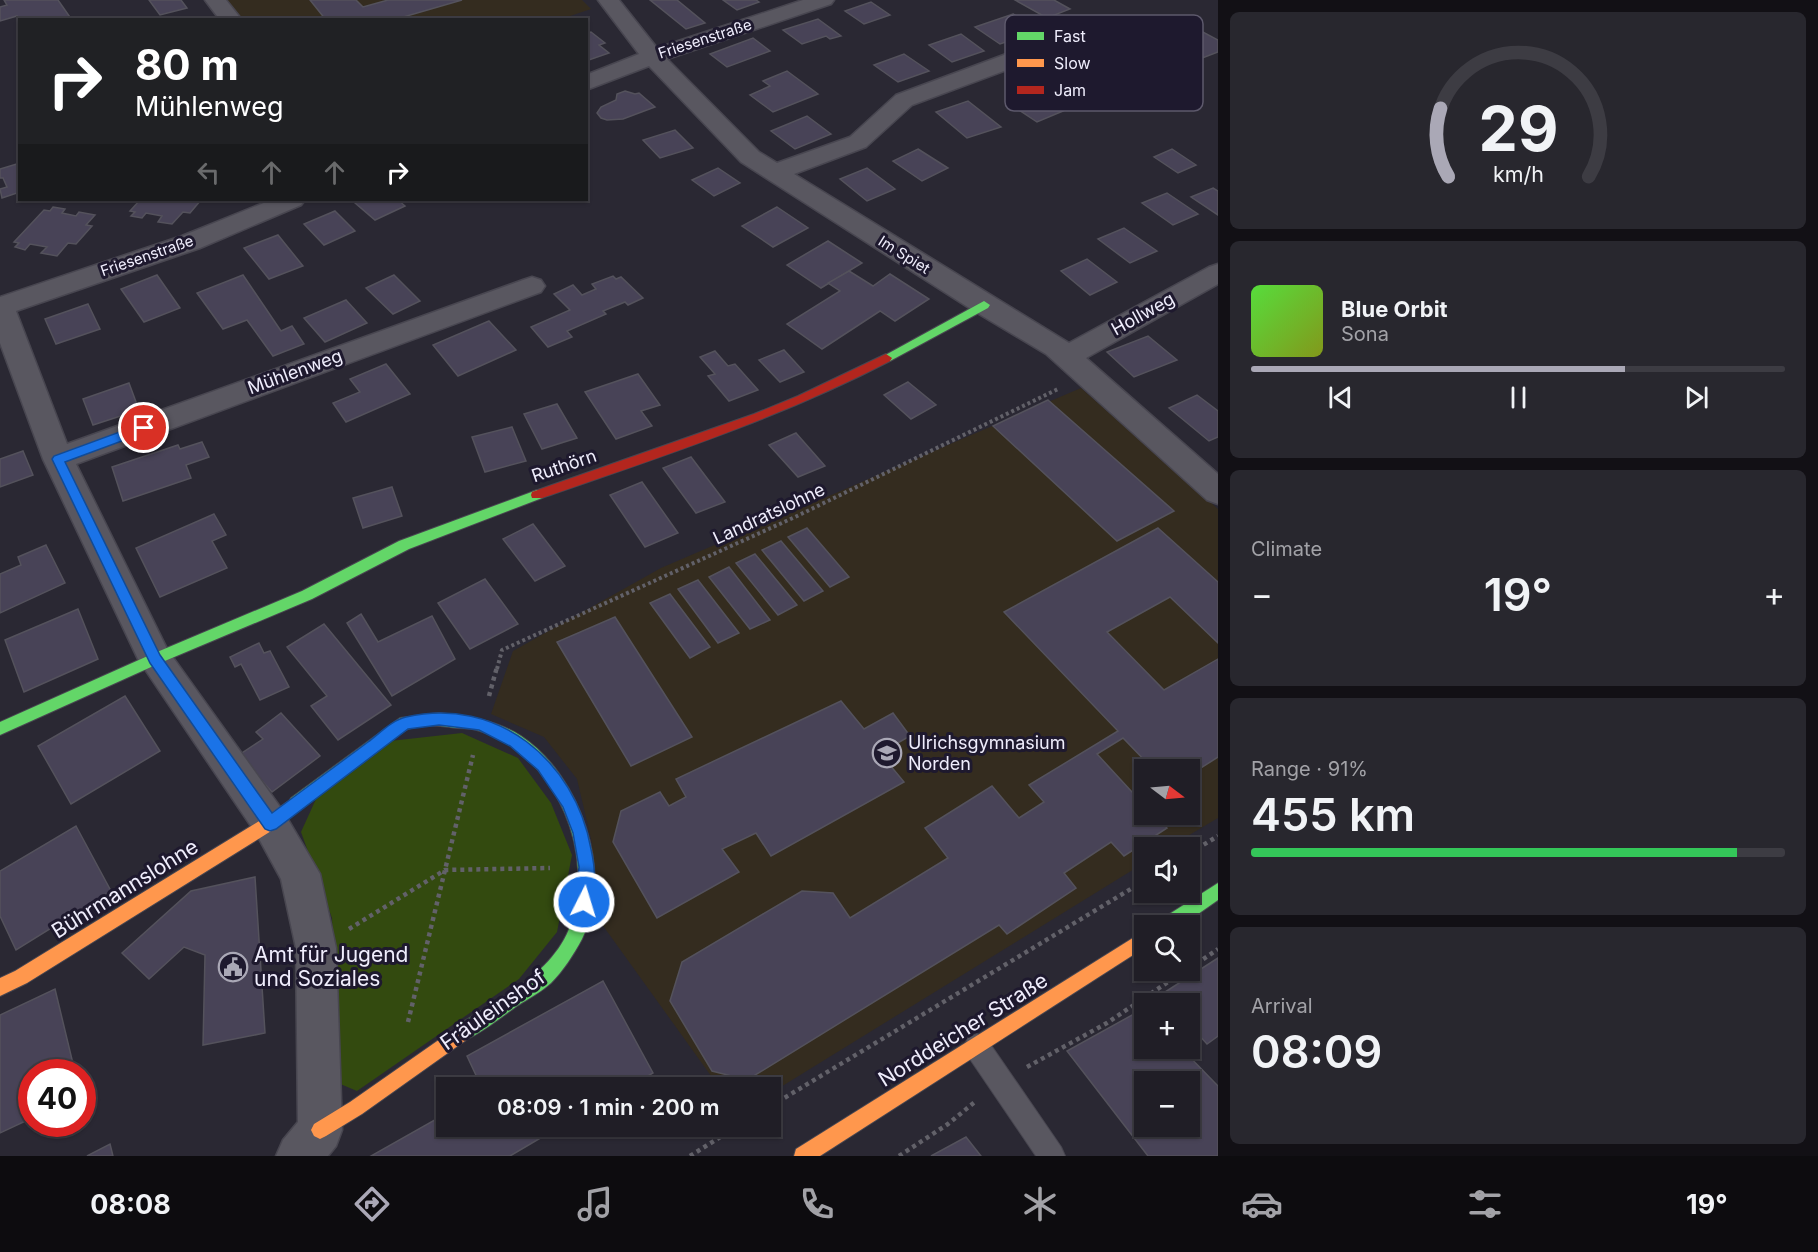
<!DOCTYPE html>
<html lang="en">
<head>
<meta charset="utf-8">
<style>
	body { margin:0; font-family:Inter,sans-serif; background:#28272e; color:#f1f3f6; height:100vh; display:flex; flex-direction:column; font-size:22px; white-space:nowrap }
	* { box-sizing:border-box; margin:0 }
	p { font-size:20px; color:#a2a2a7 }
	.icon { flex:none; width:33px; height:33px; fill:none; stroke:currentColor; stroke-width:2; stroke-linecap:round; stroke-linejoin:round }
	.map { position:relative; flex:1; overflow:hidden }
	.panel { display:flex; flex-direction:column; gap:12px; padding:12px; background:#121015; width:600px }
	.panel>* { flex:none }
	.hud { position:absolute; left:18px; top:18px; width:570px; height:183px; border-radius:0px; box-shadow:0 2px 4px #0004,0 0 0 2px #3d3c43; background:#202124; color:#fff; overflow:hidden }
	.needle { width:39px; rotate:106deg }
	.fabs { position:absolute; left:1134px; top:759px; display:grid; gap:12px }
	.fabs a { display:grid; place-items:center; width:66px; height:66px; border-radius:0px; background:#201e26; box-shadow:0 2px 4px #0004,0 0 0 2px #3d3c43; font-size:30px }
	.speed { position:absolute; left:18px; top:1059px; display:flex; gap:12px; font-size:30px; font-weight:700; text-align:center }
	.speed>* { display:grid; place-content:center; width:78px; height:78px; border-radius:50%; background:#201e26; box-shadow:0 2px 4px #0004,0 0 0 2px #3d3c43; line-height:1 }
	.speed .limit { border:9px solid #d22; background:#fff; color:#111 }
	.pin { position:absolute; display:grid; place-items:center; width:51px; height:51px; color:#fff; margin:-26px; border:3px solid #fff; border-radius:50%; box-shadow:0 2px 6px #0007 }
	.me { position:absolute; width:66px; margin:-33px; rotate:5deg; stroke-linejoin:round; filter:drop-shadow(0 0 4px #0008) }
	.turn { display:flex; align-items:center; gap:21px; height:126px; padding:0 18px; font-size:27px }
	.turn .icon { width:78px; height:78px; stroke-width:2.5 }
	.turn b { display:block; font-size:42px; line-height:51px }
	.lanes { display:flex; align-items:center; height:57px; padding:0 18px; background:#0003; justify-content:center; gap:30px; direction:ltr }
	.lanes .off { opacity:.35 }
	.big { font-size:45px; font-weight:600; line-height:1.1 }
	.panel .widget { flex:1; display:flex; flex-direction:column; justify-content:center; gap:9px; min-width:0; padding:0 21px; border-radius:9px; background:#28272e }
	.panel .dial { align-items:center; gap:0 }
	.dial svg { height:156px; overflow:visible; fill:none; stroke:#3d3c43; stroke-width:7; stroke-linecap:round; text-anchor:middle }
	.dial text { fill:#f1f3f6; stroke:none }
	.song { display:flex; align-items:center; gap:18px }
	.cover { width:72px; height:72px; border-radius:9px; background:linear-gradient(135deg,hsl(110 70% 55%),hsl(70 70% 35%)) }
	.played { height:6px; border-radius:3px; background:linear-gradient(90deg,#aaa8b6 70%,#3d3c43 70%) }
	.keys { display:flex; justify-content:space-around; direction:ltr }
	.heat { display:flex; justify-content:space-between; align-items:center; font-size:33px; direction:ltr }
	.charge { height:9px; border-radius:4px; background:linear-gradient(90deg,#34c759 91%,#3d3c43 0) }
	.trip { position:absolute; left:436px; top:1077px; width:345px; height:60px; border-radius:0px; background:#201e26; box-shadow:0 2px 4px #0004,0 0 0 2px #3d3c43; font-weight:600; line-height:60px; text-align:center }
	.dock { display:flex; height:96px; justify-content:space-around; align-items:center; background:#0d0c0f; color:#a2a2a7 }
	.dock .icon { width:42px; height:42px }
	.dock .current { color:#aaa8b6 }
	.dock b { font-size:27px; color:#f1f3f6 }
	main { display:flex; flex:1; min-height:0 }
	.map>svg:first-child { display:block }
	.education { fill:#342c1f; fill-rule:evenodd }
	.green { fill:#334a0f }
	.building { fill:#484357; stroke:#54525c; stroke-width:1.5; fill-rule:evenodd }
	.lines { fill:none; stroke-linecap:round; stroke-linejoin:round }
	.lane-casing { stroke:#484650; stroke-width:2 }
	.street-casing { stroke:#484650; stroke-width:3 }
	.fast-casing { stroke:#484650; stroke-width:2 }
	.slow-casing { stroke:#484650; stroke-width:2 }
	.jam-casing { stroke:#484650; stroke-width:2 }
	.path-far1 { stroke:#626169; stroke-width:4; stroke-dasharray:3 3; stroke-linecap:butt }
	.path { stroke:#626169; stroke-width:4.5; stroke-dasharray:4 4; stroke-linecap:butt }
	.lane { fill:#595760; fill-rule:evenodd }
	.street { fill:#595760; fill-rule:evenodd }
	.fast { fill:#63d668; fill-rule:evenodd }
	.slow { fill:#ff974d; fill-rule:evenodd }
	.jam { fill:#b3261e; fill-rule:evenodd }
	.route { fill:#1a73e8; stroke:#114b97; stroke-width:1.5 }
	.labels { text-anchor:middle; stroke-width:6; stroke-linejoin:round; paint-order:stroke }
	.far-street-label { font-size:15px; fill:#efedfc; stroke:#1e192e }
	.street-label { font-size:18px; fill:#efedfc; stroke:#1e192e }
	.poi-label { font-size:18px; fill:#efedfc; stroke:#1e192e; text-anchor:start }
	.near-street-label { font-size:21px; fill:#efedfc; stroke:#1e192e }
	.near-poi-label { font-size:21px; fill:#efedfc; stroke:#1e192e; text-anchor:start }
	.key { fill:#1e192e; stroke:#5d596c; stroke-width:1.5 }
	.key-label { font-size:16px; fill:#efedfc }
</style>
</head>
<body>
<main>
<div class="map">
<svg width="1218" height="1156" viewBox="0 0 1218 1156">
	<rect width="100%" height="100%" fill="#2a2833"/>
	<g class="education">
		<polygon points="225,0 582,0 591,9 558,20 241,20"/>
		<path d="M1081,388L1218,509V818L1169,847L1144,848V863L771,1093V1088L719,1087L596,916L592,843L577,779L544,737L491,714L513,651L661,568ZM1144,770H1190V814H1144Z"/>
	</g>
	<polygon class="green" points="462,733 518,758 551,803 572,855 557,932 519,979 357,1091 338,1083 332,918 301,832 316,799 390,741"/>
	<g class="building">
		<polygon points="4,0 58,0 72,20 20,21 17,16 0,21 0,7 7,5"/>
		<polygon points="149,0 181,0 187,8 160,15"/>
		<polygon points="310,0 356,0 363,7 388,0 462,0 393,20 326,20"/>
		<polygon points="650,0 677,0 705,23 686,29"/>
		<polygon points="723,0 756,0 759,2 737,10"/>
		<polygon points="1015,0 1054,0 1070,9 1047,18"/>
		<polygon points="871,2 890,15 864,24 845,11"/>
		<polygon points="1013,14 1039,31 1000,44 975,27"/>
		<polygon points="818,19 841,36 830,39 826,36 802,44 783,30"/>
		<polygon points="1170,23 1192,36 1203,32 1218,40 1218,52 1192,62 1146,32"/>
		<polygon points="591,32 605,43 599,45 609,53 586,61 586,33"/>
		<polygon points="961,34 984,51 952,62 929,45"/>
		<polygon points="753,38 770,51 727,67 710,54"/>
		<polygon points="904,54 929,71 898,82 874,65"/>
		<polygon points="787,71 818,94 773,112 750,95 770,86 763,81"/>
		<polygon points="625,91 635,94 639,93 655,107 623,119 607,120 601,118 597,113 601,107 616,100 617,94"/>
		<polygon points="1031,92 1040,98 1051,94 1067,104 1059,108 1063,111 1037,122 1007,102"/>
		<polygon points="968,101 1001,127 967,138 936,112"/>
		<polygon points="807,116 831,134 795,149 771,131"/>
		<polygon points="675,130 693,148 660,158 643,140"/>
		<polygon points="918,149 948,168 922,181 893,161"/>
		<polygon points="1172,149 1196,165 1178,173 1154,157"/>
		<polygon points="20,163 20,192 2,198 0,189 7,187 3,178 0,178 0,169"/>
		<polygon points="718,168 740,183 714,196 692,180"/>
		<polygon points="867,168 895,189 867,201 840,179"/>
		<polygon points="1213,188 1218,191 1218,215 1191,197"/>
		<polygon points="1167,193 1198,214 1173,225 1142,203"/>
		<polygon points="140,200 201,200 190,213 183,212 172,224 158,222 162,216 146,213 142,218 131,216 135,212 130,211"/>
		<polygon points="361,200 398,200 405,206 375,220 354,202"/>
		<polygon points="53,207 65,209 62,213 76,216 79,212 95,215 86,225 92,226 76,244 68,243 57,256 41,253 47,247 30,244 25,250 15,247 19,243 14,242 44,210 50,211"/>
		<polygon points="777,207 808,228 773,247 742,226"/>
		<polygon points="335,211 355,231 324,245 304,224"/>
		<polygon points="1124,228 1157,251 1130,263 1098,239"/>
		<polygon points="278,235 303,266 269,279 244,248"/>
		<polygon points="828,241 862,263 821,288 787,265"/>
		<polygon points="1087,259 1117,282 1090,295 1061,271"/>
		<polygon points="849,271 873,286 890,274 929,299 895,321 880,311 822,349 787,324 840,291 828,283"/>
		<polygon points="157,275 180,308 144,322 121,289"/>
		<polygon points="243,275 281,331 292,326 304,344 273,356 247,320 223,329 197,293"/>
		<polygon points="394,275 420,301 393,314 366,288"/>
		<polygon points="613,276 616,279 621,277 643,298 628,305 625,302 603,311 606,314 567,331 572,337 548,347 531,327 570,310 554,294 573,285 582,295 596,289 592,284"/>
		<polygon points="346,300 367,323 325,342 304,318"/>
		<polygon points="88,304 100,329 56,344 45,319"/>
		<polygon points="489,321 516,350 458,376 433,345"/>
		<polygon points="1148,336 1177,360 1134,377 1107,352"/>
		<polygon points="784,350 804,372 780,382 759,360"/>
		<polygon points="715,351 728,366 735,364 758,390 729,401 708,376 715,374 700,357"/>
		<polygon points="386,364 410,394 346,422 333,403 360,392 350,379"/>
		<polygon points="638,374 660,405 641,411 652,426 616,439 585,392"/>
		<polygon points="908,382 936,405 911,419 884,395"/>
		<polygon points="129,383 139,410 93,425 83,399"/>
		<polygon points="1197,395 1218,411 1218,437 1209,441 1169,408"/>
		<polygon points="1048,400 1174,511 1117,541 993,426"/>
		<polygon points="557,404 577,438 542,449 524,414"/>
		<polygon points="512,427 526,461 485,472 472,437"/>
		<polygon points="796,433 825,466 798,477 769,445"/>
		<polygon points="202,442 209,457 186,465 191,478 123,501 112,467 178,445 180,449"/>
		<polygon points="23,451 33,475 0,487 0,459"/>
		<polygon points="691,457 725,502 696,513 663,468"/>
		<polygon points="642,482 678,533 645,547 610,495"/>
		<polygon points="392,487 402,516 363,528 353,498"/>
		<polygon points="214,514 226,535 212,541 227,568 160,597 136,548"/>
		<polygon points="533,524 565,566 535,581 503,539"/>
		<polygon points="807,528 849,577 830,587 788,537"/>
		<polygon points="1158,528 1218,582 1218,643 1170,597 1107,632 1164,690 1218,659 1218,757 1190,775 1190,770 1154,770 1123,738 1097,754 1144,805 1144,814 1154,814 1167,828 1124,856 1111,842 1064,873 1076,888 1007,934 999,925 747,1080 712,1071 670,1001 682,962 802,891 833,893 850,918 948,858 925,828 992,786 1019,818 1044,802 1029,785 1118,731 1004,612"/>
		<polygon points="781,541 823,591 804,601 762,550"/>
		<polygon points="46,545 65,583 0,613 0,574 21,565 18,557"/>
		<polygon points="755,554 797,605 778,615 736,563"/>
		<polygon points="729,567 770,620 750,629 709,577"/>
		<polygon points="485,579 518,624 470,649 438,603"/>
		<polygon points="698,580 739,633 718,643 678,589"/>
		<polygon points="670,594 710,647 690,658 650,603"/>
		<polygon points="78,609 98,659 24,692 5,640"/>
		<polygon points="361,614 378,642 432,616 455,659 392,696 347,623"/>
		<polygon points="615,617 692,737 631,766 557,642"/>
		<polygon points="324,624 391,705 338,740 311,706 327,696 287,647"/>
		<polygon points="259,643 264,653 270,651 289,687 260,700 241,664 235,667 230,657"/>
		<polygon points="125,696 160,751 71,804 38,746"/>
		<polygon points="841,701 864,729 893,713 910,736 880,753 904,782 771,856 756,833 722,849 739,872 657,918 613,842 621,811 660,792 669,806 686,797 676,779"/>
		<polygon points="281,713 320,756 272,792 239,755 263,739 256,732"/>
		<polygon points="76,826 111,891 16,950 0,916 0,871"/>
		<polygon points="255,877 265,1033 203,1045 205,955 184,947 149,979 122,953 191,891"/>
		<polygon points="1218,958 1218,1036 1207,1044 1190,1025 1190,1004 1171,1004 1162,994"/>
		<polygon points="603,981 653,1073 628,1088 482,1088 467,1056"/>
		<polygon points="55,989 75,1072 32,1072 32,1118 0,1133 0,1015"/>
		<path d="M1143,1009L1144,1048H1181L1218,1086V1156H1148L1067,1051ZM1144,1082H1190V1126H1144Z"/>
		<polygon points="447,1113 447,1126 561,1126 510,1156 371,1156"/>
		<polygon points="966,1137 981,1156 931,1156"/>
		<polygon points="110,1144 113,1156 87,1156"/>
	</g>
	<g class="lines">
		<g class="lane-casing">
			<polygon id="lane" points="977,1034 986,1038 1061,1147 1065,1156 1036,1156 968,1056 964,1047 968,1038"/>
		</g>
		<g class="street-casing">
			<g id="street">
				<polygon points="205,0 226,0 242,20 220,20"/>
				<polygon points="598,0 619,0 657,48 803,0 834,0 831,4 667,59 759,152 777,163 850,137 896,95 1090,23 1098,22 1106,23 1109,28 1106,33 912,105 866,147 794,174 1069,343 1209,267 1218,264 1218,284 1086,358 1218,474 1218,504 1207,500 1046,354 974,311 741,162 649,66 586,90 586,75 639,54"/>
				<polygon points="271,200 305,200 301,205 200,248 16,311 67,444 523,280 532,277 541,280 545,286 541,292 76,464 167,649 283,811 320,874 336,948 342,1130 336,1146 328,1156 276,1156 283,1140 298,1122 296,948 281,879 257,835 138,659 43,459 0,343 0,297 182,236"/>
			</g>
		</g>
		<g class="fast-casing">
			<g id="fast">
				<polygon points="984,301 990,305 988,308 890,361 882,361 880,358"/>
				<polygon points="537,490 542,492 543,495 542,498 409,549 312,599 160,663 0,735 0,722 150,655 302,591 399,541"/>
				<path d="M439,713C468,716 496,720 521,736C580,775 615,874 582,939C574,954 563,971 551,983C541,992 528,999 517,1006C500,1018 482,1033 463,1041L457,1038L454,1032L457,1026C496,1000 550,976 569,929C598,856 557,755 480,731C473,728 464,728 457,728C443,726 422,723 408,729C397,734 387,744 378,751C353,770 327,789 301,808L296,810L291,808L288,803L291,798L400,718Z"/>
				<polygon points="1218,883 1218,900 1181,926 1158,926 1160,920"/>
			</g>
		</g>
		<g class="slow-casing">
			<g id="slow">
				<polygon points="296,796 301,798 304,803 301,808 276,828 27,983 0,996 0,978 15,971 264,818"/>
				<polygon points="1144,931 1144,948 820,1156 794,1156 796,1149"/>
				<polygon points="463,1023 469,1026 472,1032 469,1038 362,1114 326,1136 320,1139 314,1136 311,1130 314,1124 350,1102"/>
			</g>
		</g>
		<g class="jam-casing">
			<path id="jam" d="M886,354L892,358L890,361C778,419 660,457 542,498H532L531,495L532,492L754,414L798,396Z"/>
		</g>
		<polyline class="path-far1" points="497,669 502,650 795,517 1058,389"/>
		<g class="path">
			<polyline points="489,696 497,667"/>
			<polyline points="1190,853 1218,836"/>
			<polyline points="349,929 445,870 550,868"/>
			<polyline points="1190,968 1218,949"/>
			<polyline points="408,1022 473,755"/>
			<polyline points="1027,1067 1107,1023 1186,970"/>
			<polyline points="771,1106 1144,881"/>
			<polyline points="690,1156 738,1126"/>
			<polyline points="899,1156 948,1124 976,1101"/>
		</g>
		<use href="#lane" class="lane"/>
		<use href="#street" class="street"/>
		<use href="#fast" class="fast"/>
		<use href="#slow" class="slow"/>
		<use href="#jam" class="jam"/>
	</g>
	<path class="route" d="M144,423L150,428L149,431L65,462L160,655L272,813C304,789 336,766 368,742C379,734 392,720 406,717C497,696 575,760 591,849C595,867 597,890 589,907L584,909L578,907L575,902L579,867L573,833L563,807L538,770L510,746L479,730L439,725L408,729L276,829L270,831L265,829L150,663L52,459L54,456Z"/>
	<defs>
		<g id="school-ring" transform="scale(1.5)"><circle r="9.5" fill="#1e192e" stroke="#aaa8b6" stroke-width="1.5"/><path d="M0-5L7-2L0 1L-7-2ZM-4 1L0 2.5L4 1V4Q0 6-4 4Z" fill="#aaa8b6"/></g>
		<g id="civic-ring" transform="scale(1.5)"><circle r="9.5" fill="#1e192e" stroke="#aaa8b6" stroke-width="1.5"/><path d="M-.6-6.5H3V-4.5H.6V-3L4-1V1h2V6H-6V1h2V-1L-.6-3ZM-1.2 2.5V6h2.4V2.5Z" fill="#aaa8b6"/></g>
	</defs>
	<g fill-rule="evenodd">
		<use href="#school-ring" x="887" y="753"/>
		<use href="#civic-ring" x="233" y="967"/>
	</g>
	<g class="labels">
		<g class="far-street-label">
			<text transform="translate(705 39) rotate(-18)" y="5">Friesenstraße</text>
			<text transform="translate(904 255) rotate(32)" y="5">Im Spiet</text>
			<text transform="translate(147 256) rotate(-19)" y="5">Friesenstraße</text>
		</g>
		<g class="street-label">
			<text transform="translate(1143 314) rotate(-29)" y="6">Hollweg</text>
			<text transform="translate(295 372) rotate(-20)" y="6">Mühlenweg</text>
			<text transform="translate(564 466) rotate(-19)" y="6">Ruthörn</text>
			<text transform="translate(769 514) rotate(-25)" y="6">Landratslohne</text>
		</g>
		<g class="poi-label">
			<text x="908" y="749">Ulrichsgymnasium<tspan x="908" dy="21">Norden</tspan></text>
		</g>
		<g class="near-street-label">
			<text transform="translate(125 889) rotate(-32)" y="7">Bührmannslohne</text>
			<text transform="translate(493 1010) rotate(-35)" y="7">Fräuleinshof</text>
			<text transform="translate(963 1030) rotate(-32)" y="7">Norddeicher Straße</text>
		</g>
		<g class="near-poi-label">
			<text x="254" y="962">Amt für Jugend<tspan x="254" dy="24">und Soziales</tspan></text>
		</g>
	</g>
	<rect x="1005" y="15" width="198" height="96" rx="9" class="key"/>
	<rect x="1017" y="32" width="27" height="8" fill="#63d668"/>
	<rect x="1017" y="59" width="27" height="8" fill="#ff974d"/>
	<rect x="1017" y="86" width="27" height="8" fill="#b3261e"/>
	<g class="key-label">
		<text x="1054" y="42">Fast</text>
		<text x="1054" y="69">Slow</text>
		<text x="1054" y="96">Jam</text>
	</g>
</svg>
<div class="fabs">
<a><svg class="needle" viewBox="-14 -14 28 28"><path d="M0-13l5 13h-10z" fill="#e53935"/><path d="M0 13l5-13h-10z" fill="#a2a2a7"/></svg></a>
<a><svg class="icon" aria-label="sound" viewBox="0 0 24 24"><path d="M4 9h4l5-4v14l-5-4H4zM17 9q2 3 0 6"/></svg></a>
<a><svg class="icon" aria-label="search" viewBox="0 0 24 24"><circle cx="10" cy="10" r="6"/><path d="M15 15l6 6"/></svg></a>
<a>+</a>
<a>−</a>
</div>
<div class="speed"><div class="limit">40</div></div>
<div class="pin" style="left:144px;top:428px;background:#d93025"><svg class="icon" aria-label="arrive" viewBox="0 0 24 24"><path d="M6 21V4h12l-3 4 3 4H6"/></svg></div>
<svg class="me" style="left:584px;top:902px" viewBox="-20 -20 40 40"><circle r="17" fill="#1a73e8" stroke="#fff" stroke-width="3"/><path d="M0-11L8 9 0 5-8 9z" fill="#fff"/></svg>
<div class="trip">08:09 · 1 min · 200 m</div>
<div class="hud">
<div class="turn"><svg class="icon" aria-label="right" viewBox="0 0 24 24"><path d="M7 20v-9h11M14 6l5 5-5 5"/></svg><div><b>80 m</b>Mühlenweg</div></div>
<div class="lanes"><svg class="icon off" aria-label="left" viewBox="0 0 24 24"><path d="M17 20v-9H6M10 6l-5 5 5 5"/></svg><svg class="icon off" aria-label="ahead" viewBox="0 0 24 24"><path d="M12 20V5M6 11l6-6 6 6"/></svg><svg class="icon off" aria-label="ahead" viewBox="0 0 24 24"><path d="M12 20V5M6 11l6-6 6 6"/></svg><svg class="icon" aria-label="right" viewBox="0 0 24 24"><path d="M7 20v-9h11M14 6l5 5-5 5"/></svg></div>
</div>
</div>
<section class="panel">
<div class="widget dial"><svg viewBox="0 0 100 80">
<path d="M14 69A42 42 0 1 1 86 69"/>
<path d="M14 69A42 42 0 0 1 10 34" stroke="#aaa8b6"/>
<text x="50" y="56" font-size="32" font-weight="700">29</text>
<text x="50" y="72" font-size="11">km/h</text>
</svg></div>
<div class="widget">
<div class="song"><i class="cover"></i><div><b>Blue Orbit</b><p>Sona</p></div></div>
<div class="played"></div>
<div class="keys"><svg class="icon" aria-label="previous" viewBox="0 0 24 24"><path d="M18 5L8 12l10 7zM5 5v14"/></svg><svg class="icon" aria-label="pause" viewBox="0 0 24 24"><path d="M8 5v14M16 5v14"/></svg><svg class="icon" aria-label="next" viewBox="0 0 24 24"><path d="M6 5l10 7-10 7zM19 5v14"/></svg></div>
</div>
<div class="widget"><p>Climate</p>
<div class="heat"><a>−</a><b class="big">19°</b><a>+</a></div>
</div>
<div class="widget"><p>Range · 91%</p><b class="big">455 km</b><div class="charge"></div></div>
<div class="widget"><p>Arrival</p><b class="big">08:09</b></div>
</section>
</main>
<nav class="dock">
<b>08:08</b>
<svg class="icon current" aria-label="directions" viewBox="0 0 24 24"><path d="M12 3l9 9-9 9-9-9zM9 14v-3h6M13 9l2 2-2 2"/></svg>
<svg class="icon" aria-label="music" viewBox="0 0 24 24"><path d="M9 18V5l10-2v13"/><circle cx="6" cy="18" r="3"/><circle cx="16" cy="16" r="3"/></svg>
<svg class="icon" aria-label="phone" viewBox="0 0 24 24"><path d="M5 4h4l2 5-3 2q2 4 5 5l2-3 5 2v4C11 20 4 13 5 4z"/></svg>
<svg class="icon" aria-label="climate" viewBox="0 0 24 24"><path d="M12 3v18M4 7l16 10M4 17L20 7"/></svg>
<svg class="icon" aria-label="car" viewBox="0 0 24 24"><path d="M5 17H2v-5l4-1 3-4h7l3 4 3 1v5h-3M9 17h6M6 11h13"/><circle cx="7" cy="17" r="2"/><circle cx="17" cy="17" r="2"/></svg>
<svg class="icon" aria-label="filters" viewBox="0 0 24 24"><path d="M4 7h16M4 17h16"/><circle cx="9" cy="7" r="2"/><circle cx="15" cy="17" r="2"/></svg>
<b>19°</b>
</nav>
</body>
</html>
